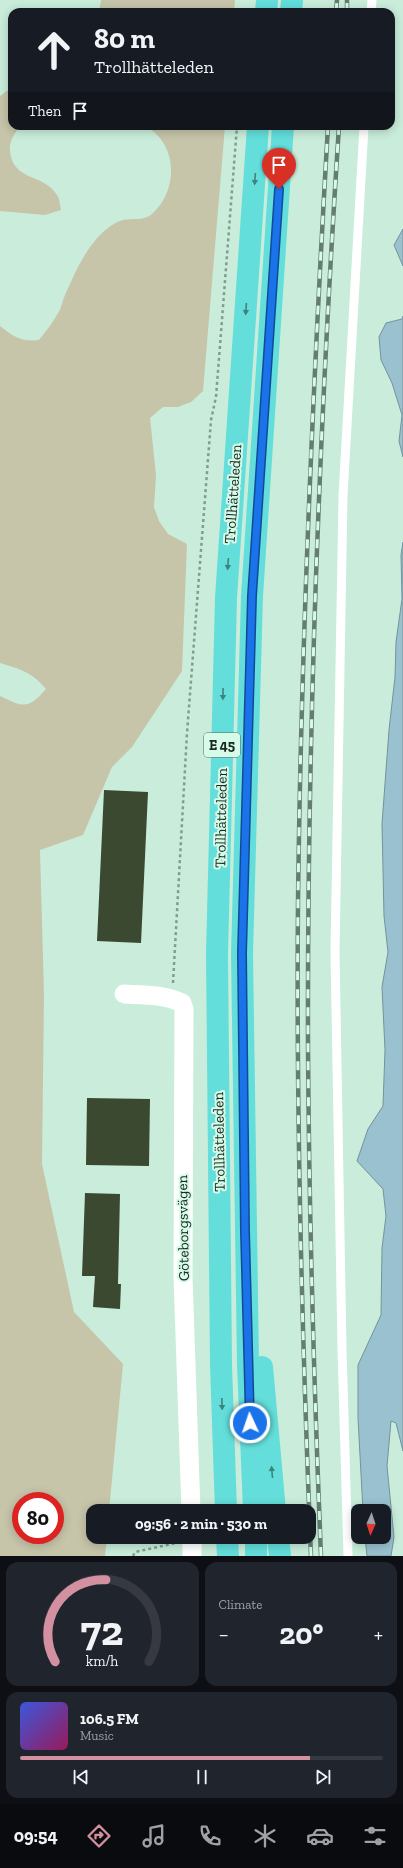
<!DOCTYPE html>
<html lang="en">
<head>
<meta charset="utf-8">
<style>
	body { margin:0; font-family:"Zilla Slab",serif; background:#20242c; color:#f1f3f6; height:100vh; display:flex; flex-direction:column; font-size:15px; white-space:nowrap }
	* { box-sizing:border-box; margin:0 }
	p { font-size:13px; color:#9ea1a6 }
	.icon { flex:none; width:22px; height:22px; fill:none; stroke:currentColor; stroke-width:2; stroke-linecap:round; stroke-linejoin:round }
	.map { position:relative; height:1556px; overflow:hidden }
	.side { display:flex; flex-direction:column; gap:6px; padding:6px; background:#0d0f14; flex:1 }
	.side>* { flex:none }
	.hud { position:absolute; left:8px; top:8px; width:387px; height:122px; border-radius:12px; box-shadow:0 2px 10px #0003; background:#171b24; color:#f1f3f6; overflow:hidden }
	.needle { width:26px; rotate:183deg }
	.tools { position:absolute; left:351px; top:1504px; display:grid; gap:8px }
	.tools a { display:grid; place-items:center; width:40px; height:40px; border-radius:8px; background:#171b24; box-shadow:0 2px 10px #0003; font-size:20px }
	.speed { position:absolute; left:12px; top:1492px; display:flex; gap:8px; font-size:20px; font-weight:700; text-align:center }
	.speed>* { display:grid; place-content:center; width:52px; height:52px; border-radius:50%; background:#171b24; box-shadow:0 2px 10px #0003; line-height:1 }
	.speed .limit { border:6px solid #d22; background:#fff; color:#111 }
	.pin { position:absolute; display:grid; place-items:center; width:34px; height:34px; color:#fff; margin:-41px -17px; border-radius:50% 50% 50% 0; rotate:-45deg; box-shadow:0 0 4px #0007 }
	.pin .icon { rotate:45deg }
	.me { position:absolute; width:44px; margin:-22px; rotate:357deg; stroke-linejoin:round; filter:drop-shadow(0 0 3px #0008) }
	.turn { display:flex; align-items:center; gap:14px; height:84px; padding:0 20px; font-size:18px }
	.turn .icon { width:52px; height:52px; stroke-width:2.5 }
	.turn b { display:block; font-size:28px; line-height:34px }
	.then { display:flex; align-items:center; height:38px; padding:0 20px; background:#0003; gap:8px; font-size:15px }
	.big { font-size:30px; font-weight:700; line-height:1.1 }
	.side .widget { flex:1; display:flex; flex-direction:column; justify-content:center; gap:6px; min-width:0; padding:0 14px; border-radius:12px; background:#20242c }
	.side .dial { align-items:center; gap:0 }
	.dial svg { height:104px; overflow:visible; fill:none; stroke:#363941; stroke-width:7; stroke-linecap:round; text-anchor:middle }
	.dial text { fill:#f1f3f6; stroke:none }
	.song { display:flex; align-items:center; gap:12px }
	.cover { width:48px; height:48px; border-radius:6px; background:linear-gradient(135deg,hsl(230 70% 55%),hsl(330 70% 35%)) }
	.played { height:4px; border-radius:2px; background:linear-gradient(90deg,#d290a0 80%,#363941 80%) }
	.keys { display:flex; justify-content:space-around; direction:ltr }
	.heat { display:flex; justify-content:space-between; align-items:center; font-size:22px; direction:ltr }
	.side .tiles { flex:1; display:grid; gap:6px; grid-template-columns:1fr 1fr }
	.widget:last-child { grid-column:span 2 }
	.trip { position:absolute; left:86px; top:1504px; width:230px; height:40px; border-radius:12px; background:#171b24; box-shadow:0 2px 10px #0003; font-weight:700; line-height:40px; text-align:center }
	.tab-bar { display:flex; height:64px; justify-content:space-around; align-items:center; background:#090b0e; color:#9ea1a6 }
	.tab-bar .icon { width:28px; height:28px }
	.tab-bar .active { color:#d290a0 }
	.tab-bar b { font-size:18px; color:#f1f3f6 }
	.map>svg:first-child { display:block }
	.green { fill:#c6c5aa; fill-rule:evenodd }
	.water { fill:#9ac1cf; stroke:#74939b }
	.building { fill:#3a4930 }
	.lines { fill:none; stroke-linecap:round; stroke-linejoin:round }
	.path { stroke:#829d90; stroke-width:2.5; stroke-dasharray:3 3; stroke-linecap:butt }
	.service { stroke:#fff; stroke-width:9 }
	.minor { stroke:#fff; stroke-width:19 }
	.trunk { stroke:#63dedb; stroke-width:22 }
	.rail-casing { stroke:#657d71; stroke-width:4.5 }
	.rail { stroke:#d6fbe8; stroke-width:3; stroke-dasharray:9; stroke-linecap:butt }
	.oneway { fill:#3e837e }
	.route-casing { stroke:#114b97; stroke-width:10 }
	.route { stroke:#1a73e8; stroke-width:7 }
	.labels { text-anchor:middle; stroke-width:4; stroke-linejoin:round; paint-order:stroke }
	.shield { fill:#d6fbe8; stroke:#52675d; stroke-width:1 }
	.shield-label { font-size:14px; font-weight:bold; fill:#1a2822 }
	.street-label { font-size:15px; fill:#1a2822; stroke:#d6fbe8 }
</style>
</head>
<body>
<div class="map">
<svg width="403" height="1556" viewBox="0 0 403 1556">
	<rect width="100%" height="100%" fill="#c9edda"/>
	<g class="green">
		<polygon points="101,0 235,0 234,12 99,12"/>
		<path d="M12,87V126H21C14,133 9,142 10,151C13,182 44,173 57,195C60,199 60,206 61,210L45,215L0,211V96Z"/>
		<path d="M145,126H225L203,391L191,402L178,407H163L150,418L156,475L154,507L159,521L168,534L187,544L182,671L132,747L112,767L83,835L40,850L44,995L42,1164L74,1312L123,1364L109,1511H93V1537H107L105,1556H0V696C23,707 28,710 46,689C32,672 20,669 0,663V326C14,337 21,342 39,340C45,332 52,324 57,315C61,310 62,302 65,295C73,277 81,258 94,242C100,234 113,222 123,220C132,218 145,221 152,214C179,190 178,143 145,126ZM21,1501H55V1535H21Z"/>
	</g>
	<g class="water">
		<polygon points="403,229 403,266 394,245"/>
		<polygon points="403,316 403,457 399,441 402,415 392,383 381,360 379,337 386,323 402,319"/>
		<polygon points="403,542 403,1451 396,1423 391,1421 387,1466 394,1537 391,1556 367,1556 365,1537 384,1537 384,1511 363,1511 358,1418 358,1365 381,1315 382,1248 386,1216 383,1189 357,1161 368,1129 383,1106 385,1050 382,987 388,952 384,916 382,824 389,730 395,677 396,642 402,599 401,555"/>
	</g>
	<g class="building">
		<polygon points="104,790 148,792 141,943 97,941"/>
		<polygon points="87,1098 150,1099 149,1166 86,1165"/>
		<polygon points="85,1193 120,1194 118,1284 121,1284 120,1309 93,1307 95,1276 82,1276"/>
	</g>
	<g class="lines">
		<g class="path">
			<polyline points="173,983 187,733 211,420 216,397 237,126"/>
			<polyline points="133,1556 135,1552 176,1543"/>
		</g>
		<g class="service">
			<polyline points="371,12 372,0"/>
			<polyline points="348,1556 342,1349 335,952 343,496 364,126"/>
		</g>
		<g class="minor">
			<path d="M124,994C144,995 163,994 182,1003L184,1009L183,1277L191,1511"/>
			<polyline points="192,1537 192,1556"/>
		</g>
		<g class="trunk">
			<polyline points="266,12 267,0"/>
			<polyline points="291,12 292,0"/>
			<polyline points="262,1367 275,1511"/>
			<polyline points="226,1511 221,1365 217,954 226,598 258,126"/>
			<polyline points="254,1511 248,1364 242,953 252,596 283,126"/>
			<polyline points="227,1537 228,1556"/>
			<polyline points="256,1537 256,1556"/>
			<polyline points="278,1537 280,1556"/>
		</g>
		<g class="rail-casing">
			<g id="rail">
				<polyline points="336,12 337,0"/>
				<polyline points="347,12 347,0"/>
				<path d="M311,1556C302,1338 296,1120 298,902C301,643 313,384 328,126"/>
				<path d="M321,1556C314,1386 309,1216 308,1046C307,739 319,432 339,126"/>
			</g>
		</g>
		<use href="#rail" class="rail"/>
	</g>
	<defs><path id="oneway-solid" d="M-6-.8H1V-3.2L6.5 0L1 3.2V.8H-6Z"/></defs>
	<g class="oneway">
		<use href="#oneway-solid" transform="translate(255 179) rotate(94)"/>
		<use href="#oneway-solid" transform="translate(246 309) rotate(94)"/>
		<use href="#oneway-solid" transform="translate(228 564) rotate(94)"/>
		<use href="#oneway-solid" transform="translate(223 694) rotate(91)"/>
		<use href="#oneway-solid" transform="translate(222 1404) rotate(88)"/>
		<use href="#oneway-solid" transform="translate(272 1472) rotate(-95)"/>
	</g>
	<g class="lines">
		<g class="route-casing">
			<polyline id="route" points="250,1423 245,1231 242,953 252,596 279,189"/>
		</g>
		<use href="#route" class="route"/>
	</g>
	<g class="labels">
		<rect class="shield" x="204" y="733" width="36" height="24" rx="3"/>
		<g class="shield-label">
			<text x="222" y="750">E 45</text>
		</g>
		<g class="street-label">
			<text transform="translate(233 494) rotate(-86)" y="5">Trollhätteleden</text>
			<text transform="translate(221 818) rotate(-89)" y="5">Trollhätteleden</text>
			<text transform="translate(219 1142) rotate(-91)" y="5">Trollhätteleden</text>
			<text transform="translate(183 1228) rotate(-91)" y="5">Göteborgsvägen</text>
		</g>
	</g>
</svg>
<div class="tools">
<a><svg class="needle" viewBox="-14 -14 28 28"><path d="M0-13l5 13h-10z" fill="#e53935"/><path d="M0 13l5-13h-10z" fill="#9ea1a6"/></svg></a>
</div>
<div class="speed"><div class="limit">80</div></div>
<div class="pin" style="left:279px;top:189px;background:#d93025"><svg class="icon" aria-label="arrive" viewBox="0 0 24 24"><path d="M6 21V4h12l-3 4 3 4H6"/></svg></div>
<svg class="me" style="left:250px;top:1423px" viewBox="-20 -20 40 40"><circle r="17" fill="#1a73e8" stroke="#fff" stroke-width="3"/><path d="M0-11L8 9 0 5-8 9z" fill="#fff"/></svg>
<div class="trip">09:56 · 2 min · 530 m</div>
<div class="hud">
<div class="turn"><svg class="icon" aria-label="ahead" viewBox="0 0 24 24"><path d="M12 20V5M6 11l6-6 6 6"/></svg><div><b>80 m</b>Trollhätteleden</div></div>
<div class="then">Then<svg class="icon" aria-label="arrive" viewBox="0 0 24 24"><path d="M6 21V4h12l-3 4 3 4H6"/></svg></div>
</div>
</div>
<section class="side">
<div class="tiles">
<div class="widget dial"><svg viewBox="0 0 100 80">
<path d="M14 69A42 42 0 1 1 86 69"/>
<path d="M14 69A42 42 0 0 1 53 6" stroke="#d290a0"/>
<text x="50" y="56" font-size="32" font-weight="700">72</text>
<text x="50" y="72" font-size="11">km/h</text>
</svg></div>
<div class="widget"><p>Climate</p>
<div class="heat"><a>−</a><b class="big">20°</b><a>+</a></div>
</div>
<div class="widget">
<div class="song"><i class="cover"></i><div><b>106.5 FM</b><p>Music</p></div></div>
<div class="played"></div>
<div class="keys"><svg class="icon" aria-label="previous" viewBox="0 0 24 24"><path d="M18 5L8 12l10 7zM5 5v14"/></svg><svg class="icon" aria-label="pause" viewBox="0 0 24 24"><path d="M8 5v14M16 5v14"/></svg><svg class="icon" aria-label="next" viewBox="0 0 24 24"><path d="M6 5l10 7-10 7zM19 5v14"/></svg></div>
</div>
</div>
</section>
<nav class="tab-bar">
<b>09:54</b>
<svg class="icon active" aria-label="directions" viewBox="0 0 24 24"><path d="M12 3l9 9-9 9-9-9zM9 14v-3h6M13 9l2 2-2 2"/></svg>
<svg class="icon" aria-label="music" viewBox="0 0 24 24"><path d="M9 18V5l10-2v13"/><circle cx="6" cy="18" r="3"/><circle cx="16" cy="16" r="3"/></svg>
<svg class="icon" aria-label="phone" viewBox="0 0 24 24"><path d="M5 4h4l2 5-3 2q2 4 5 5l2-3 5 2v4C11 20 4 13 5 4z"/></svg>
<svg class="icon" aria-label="climate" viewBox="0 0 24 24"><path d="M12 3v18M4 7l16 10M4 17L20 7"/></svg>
<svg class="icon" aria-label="car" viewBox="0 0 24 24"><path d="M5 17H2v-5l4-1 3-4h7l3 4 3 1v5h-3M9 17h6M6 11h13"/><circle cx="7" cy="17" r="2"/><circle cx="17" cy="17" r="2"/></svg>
<svg class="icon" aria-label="filters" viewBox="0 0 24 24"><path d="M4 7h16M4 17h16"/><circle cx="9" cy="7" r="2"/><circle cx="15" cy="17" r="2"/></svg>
</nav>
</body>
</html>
